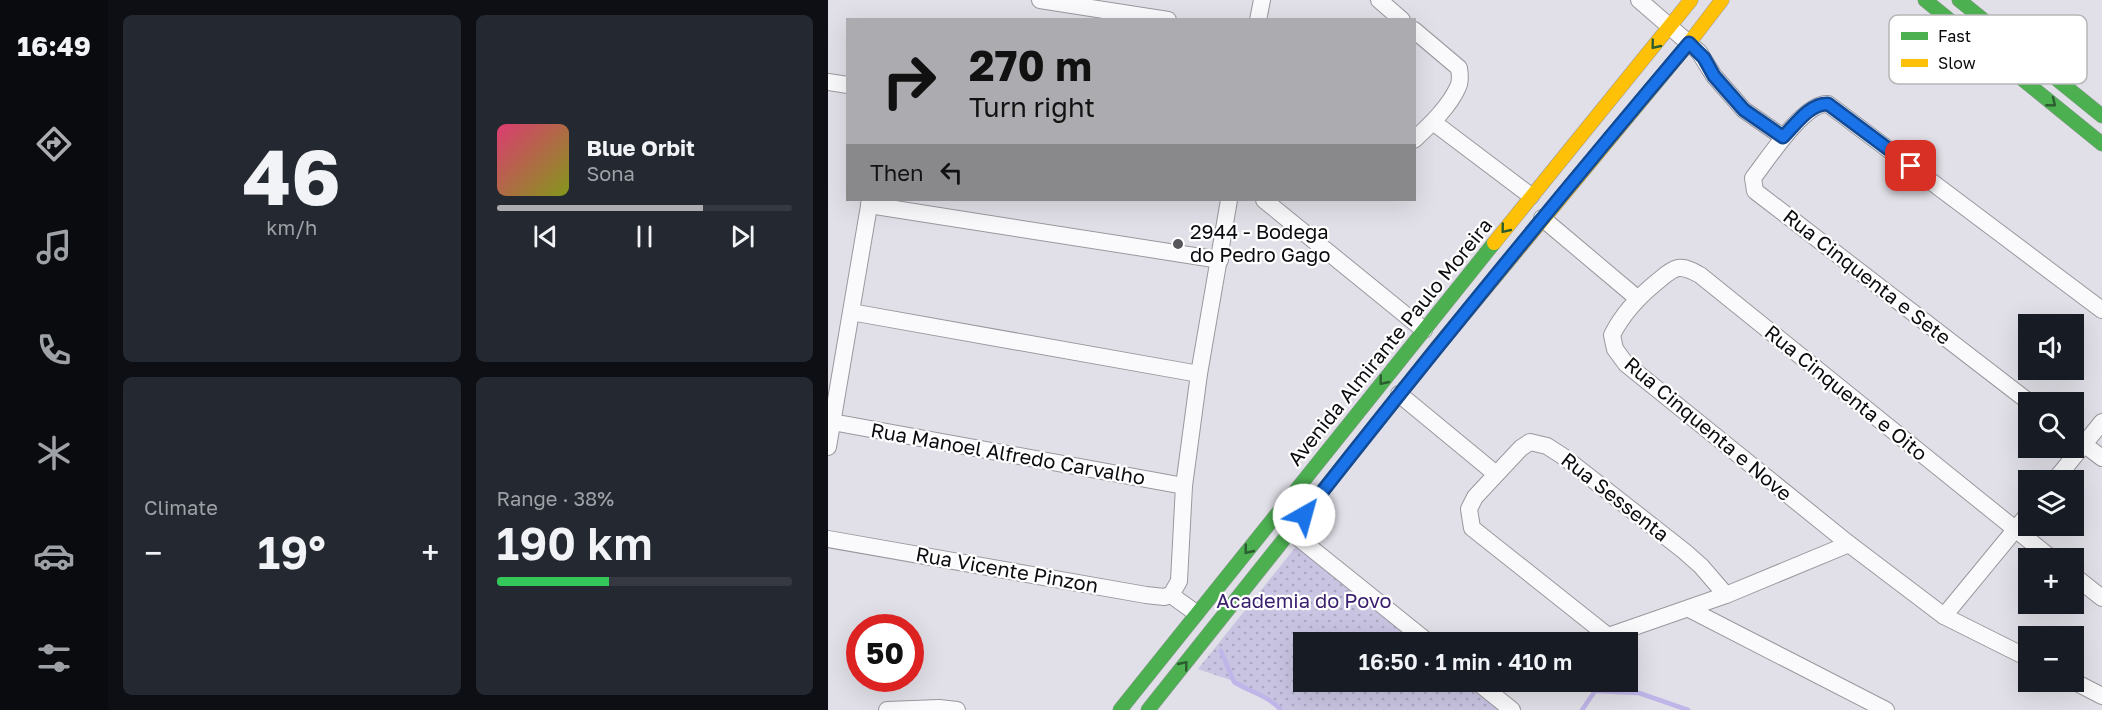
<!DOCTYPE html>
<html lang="en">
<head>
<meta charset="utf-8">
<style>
	body { margin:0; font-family:"Golos Text",sans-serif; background:#242831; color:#f1f3f6; height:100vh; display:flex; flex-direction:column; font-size:22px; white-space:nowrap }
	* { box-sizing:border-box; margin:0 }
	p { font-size:20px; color:#9ea1a6 }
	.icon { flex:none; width:33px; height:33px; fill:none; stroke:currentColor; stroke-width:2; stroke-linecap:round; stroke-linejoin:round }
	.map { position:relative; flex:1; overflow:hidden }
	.details { display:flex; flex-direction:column; gap:15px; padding:15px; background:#0d0f14; width:720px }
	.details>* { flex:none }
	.guide { position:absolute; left:18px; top:18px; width:570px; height:183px; border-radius:0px; box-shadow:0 6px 24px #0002; background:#acacb0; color:#111; overflow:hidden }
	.controls { position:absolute; left:1190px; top:314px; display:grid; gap:12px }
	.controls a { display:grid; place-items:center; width:66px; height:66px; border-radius:0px; background:#171b24; box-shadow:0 6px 24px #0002; font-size:30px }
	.speed { position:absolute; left:18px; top:614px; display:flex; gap:12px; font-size:30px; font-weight:700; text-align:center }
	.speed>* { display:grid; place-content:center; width:78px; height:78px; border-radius:50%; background:#171b24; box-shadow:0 6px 24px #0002; line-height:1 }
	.speed .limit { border:9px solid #d22; background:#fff; color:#111 }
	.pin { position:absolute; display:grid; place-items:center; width:51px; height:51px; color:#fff; margin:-26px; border-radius:12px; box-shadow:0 3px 9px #0006 }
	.me { position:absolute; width:66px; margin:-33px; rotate:38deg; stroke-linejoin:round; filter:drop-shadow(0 0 4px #0008) }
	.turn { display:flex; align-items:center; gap:21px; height:126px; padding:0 24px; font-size:27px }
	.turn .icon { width:78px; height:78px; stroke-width:2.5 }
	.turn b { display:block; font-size:42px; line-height:51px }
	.then { display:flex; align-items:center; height:57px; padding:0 24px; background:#0003; gap:12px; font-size:22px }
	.big { font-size:45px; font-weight:600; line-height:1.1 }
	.details .widget { flex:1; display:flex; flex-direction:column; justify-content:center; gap:9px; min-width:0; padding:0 21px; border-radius:9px; background:#242831 }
	.details .dial { align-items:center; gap:0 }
	.dial b { font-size:78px; line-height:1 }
	.song { display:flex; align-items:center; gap:18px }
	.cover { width:72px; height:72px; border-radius:9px; background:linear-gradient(135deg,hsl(340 70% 55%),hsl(70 70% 35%)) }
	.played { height:6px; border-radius:3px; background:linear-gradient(90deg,#acacb0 70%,#363941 70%) }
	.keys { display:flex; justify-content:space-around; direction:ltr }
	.heat { display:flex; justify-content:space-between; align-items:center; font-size:33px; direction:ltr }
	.charge { height:9px; border-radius:4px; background:linear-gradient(90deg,#34c759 38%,#363941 0) }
	.details .tiles { flex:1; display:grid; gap:15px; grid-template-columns:repeat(2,1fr) }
	.trip { position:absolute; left:465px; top:632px; width:345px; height:60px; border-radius:0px; background:#171b24; box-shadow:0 6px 24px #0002; font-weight:600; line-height:60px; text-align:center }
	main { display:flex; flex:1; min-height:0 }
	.menu { display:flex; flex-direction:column; width:108px; justify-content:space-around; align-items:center; background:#090b0e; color:#9ea1a6 }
	.menu .icon { width:42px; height:42px }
	.menu .on { color:#acacb0 }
	.menu b { font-size:27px; color:#f1f3f6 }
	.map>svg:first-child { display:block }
	.park { fill:url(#park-dots) }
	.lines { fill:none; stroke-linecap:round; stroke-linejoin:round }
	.stream { stroke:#bfb5e8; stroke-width:4.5 }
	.street-casing { stroke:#9a989e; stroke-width:18 }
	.fast-casing { stroke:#9a989e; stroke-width:15 }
	.slow-casing { stroke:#9a989e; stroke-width:15 }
	.street { stroke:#fafafc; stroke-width:16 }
	.fast { stroke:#4caf50; stroke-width:14 }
	.slow { stroke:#ffc107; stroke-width:14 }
	.oneway { stroke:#2c5d30 }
	.route-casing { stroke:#114b97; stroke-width:15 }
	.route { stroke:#1a73e8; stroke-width:10 }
	.poi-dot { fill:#57565b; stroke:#fff; stroke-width:2 }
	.labels { text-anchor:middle; stroke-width:4.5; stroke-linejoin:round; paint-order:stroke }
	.poi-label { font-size:20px; fill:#0c0b0f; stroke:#fff; text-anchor:start }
	.street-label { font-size:20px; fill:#0c0b0f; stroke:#fff }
	.park-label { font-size:20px; fill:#391f6e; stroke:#fff }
	.key { fill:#fff; stroke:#b6b6b7; stroke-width:1.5 }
	.key-label { font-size:16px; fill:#0c0b0f }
</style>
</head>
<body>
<main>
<nav class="menu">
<b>16:49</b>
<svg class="icon on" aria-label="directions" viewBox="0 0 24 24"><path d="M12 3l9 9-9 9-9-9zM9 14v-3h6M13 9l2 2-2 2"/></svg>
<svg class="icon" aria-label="music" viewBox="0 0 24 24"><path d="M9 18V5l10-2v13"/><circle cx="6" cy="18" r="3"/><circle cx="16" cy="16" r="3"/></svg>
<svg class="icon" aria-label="phone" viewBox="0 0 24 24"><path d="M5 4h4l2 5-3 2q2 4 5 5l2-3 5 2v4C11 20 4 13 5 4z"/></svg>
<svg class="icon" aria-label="climate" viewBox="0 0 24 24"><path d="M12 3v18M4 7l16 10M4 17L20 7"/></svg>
<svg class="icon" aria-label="car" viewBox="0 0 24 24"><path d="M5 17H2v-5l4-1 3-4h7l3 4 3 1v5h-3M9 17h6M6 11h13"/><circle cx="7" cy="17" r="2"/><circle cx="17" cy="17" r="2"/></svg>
<svg class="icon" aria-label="filters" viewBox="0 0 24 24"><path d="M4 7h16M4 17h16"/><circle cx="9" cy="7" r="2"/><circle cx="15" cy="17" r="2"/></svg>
</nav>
<section class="details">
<div class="tiles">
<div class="widget dial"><b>46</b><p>km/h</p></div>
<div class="widget">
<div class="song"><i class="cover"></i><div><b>Blue Orbit</b><p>Sona</p></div></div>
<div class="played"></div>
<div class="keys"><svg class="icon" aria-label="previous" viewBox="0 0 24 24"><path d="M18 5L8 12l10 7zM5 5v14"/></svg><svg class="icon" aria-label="pause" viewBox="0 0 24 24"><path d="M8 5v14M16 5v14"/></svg><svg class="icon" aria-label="next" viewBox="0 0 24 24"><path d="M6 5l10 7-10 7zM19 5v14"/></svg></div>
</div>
<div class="widget"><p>Climate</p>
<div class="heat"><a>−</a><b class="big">19°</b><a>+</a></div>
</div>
<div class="widget"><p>Range · 38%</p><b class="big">190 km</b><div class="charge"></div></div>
</div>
</section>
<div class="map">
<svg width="1274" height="710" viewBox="0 0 1274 710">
	<defs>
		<pattern id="park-dots" width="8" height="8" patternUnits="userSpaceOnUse" patternTransform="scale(1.5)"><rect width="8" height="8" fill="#c9c4e2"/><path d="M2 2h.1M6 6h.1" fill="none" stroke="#aba7c1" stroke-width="1.8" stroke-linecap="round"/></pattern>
	</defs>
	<rect width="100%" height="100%" fill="#e1e0e8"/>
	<path class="park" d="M470,544L592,642H476V681H641L677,710H453C432,687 398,679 370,669Z"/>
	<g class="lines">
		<g class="stream">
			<path d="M393,651L406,682C422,692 439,695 453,710"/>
			<polyline points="754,710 767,691 811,693 860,710"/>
		</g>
		<g class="street-casing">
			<g id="street">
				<polyline points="212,0 340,20"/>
				<polyline points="551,0 574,20"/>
				<polyline points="811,0 871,52 886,76 916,110 955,137"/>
				<polyline points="430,20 434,0"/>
				<path d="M586,30L631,68C632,74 633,81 630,87C621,107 602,125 586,140"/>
				<polyline points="0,82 20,85"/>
				<polyline points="605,122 703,196"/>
				<polyline points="436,200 596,330"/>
				<polyline points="41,205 392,260"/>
				<polyline points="714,218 809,298"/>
				<polyline points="23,312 371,374"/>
				<polyline points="571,394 668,474"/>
				<path d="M1201,402L927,191L925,178C940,159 976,102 1000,104L1274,310"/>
				<polyline points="4,422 356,486"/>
				<polyline points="1245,436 1274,458"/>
				<polyline points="0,447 42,200"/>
				<polyline points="1227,480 1274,422"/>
				<polyline points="463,532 600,642"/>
				<polyline points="0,539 318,595 336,597 343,595"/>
				<polyline points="1245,575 1274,598"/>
				<polyline points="343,595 351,581 356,486 371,374 401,200"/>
				<polyline points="343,595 368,613"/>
				<polyline points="861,609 1058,710"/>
				<polyline points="1116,616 1200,514"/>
				<polyline points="780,636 644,528 641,509 647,497 693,448 702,442 719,446 736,457 856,551 873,566 898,595"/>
				<polyline points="763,642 898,595 1021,544"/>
				<path d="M1200,658L1116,616L1021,544L798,364L787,349L784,335C795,313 810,297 830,281C836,276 842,270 850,268C858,267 865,271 872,275L1223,558"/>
				<polyline points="648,681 684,710"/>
				<polyline points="1245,681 1274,696"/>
				<polyline points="59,710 111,708 129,710"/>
			</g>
		</g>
		<g class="fast-casing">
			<g id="fast">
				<polyline points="1097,0 1274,144"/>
				<polyline points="1131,0 1274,116"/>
				<polyline points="292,710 666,243"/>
				<polyline points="320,710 610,346"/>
			</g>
		</g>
		<g class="slow-casing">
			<g id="slow">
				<polyline points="666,243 863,0"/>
				<polyline points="610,346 861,43 894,0"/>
			</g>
		</g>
		<use href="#street" class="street"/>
		<use href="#fast" class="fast"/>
		<use href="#slow" class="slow"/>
	</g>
	<defs><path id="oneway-chevron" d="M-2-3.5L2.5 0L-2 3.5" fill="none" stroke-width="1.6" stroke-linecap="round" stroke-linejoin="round" transform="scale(1.5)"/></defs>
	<g class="oneway">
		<use href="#oneway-chevron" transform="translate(827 45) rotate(129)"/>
		<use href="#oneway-chevron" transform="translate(1224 103) rotate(39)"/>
		<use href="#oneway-chevron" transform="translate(677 229) rotate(129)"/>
		<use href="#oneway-chevron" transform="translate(555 381) rotate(129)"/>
		<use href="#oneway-chevron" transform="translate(420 550) rotate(129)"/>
		<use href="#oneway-chevron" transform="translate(356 665) rotate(-51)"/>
	</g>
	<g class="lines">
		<g class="route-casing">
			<path id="route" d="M476,515C601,355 730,198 861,43L876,58L886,76L916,110L955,137C967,125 982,103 1000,104L1083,166"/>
		</g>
		<use href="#route" class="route"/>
	</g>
	<circle class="poi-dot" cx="350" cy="244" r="6"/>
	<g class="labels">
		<g class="poi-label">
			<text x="362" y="239">2944 - Bodega<tspan x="362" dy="23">do Pedro Gago</tspan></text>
		</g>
		<g class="street-label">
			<text transform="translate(1039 277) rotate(38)" y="7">Rua Cinquenta e Sete</text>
			<text transform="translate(562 342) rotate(-51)" y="7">Avenida Almirante Paulo Moreira</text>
			<text transform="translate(1018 393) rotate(39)" y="7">Rua Cinquenta e Oito</text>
			<text transform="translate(880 429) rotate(40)" y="7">Rua Cinquenta e Nove</text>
			<text transform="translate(180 454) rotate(10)" y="7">Rua Manoel Alfredo Carvalho</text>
			<text transform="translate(787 497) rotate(38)" y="7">Rua Sessenta</text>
			<text transform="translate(179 570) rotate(10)" y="7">Rua Vicente Pinzon</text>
		</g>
		<g class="park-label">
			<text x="476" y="608">Academia do Povo</text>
		</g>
	</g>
	<rect x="1061" y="15" width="198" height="69" rx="9" class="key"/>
	<rect x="1073" y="32" width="27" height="8" fill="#4caf50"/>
	<rect x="1073" y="59" width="27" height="8" fill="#ffc107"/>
	<g class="key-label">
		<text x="1110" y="42">Fast</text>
		<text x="1110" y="69">Slow</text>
	</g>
</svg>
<div class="controls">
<a><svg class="icon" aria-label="sound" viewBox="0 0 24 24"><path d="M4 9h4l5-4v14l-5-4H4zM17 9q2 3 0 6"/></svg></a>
<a><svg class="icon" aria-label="search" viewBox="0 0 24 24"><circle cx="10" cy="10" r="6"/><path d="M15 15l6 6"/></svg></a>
<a><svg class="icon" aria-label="layers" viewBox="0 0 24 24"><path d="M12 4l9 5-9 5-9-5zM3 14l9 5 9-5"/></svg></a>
<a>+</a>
<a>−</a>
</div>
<div class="speed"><div class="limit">50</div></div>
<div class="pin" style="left:1083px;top:166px;background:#d93025"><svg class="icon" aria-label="arrive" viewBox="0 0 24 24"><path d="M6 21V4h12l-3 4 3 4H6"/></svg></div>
<svg class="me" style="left:476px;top:515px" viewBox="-20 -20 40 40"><circle r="19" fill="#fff"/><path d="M0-13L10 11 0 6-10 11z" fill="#1a73e8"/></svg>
<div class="trip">16:50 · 1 min · 410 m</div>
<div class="guide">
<div class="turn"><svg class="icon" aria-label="right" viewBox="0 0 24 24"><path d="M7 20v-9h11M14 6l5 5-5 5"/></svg><div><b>270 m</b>Turn right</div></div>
<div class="then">Then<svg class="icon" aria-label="left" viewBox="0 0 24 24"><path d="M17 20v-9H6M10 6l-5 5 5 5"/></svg></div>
</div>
</div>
</main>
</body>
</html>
